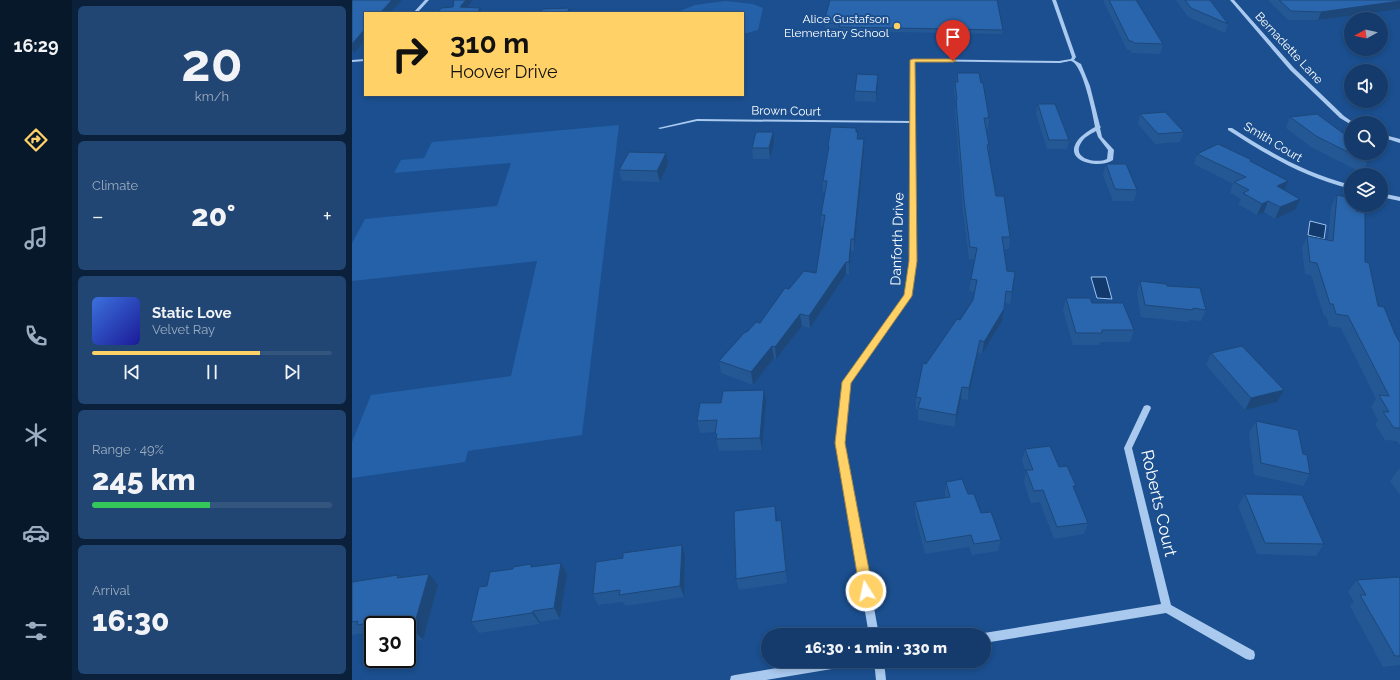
<!DOCTYPE html>
<html lang="en">
<head>
<meta charset="utf-8">
<style>
	body { margin:0; font-family:Raleway,sans-serif; background:#214673; color:#f1f3f6; height:100vh; display:flex; flex-direction:column; font-size:15px; white-space:nowrap }
	* { box-sizing:border-box; margin:0 }
	p { font-size:13px; color:#9dadc1 }
	.icon { flex:none; width:22px; height:22px; fill:none; stroke:currentColor; stroke-width:2; stroke-linecap:round; stroke-linejoin:round }
	.map { position:relative; flex:1; overflow:hidden }
	.side { display:flex; flex-direction:column; gap:6px; padding:6px; background:#0b203b; width:280px }
	.side>* { flex:none }
	.banner { position:absolute; left:12px; top:12px; width:380px; height:84px; border-radius:0px; box-shadow:0 2px 6px #0003,0 0 0 1px #33557e; background:#ffd166; color:#111; overflow:hidden }
	.needle { width:26px; rotate:262deg }
	.fabs { position:absolute; left:992px; top:12px; display:grid; gap:8px }
	.fabs a { display:grid; place-items:center; width:44px; height:44px; border-radius:50%; background:#143b6b; box-shadow:0 2px 6px #0003,0 0 0 1px #33557e; font-size:20px }
	.speed { position:absolute; left:12px; top:616px; display:flex; gap:8px; font-size:20px; font-weight:700; text-align:center }
	.speed>* { display:grid; place-content:center; width:52px; height:52px; border-radius:50%; background:#143b6b; box-shadow:0 2px 6px #0003,0 0 0 1px #33557e; line-height:1 }
	.speed .limit { border:2px solid #111; border-radius:6px; background:#fff; color:#111 }
	.pin { position:absolute; display:grid; place-items:center; width:34px; height:34px; color:#fff; margin:-41px -17px; border-radius:50% 50% 50% 0; rotate:-45deg; box-shadow:0 0 4px #0007 }
	.pin .icon { rotate:45deg }
	.me { position:absolute; width:44px; margin:-22px; rotate:350deg; stroke-linejoin:round; filter:drop-shadow(0 0 3px #0008) }
	.turn { display:flex; align-items:center; gap:14px; height:84px; padding:0 20px; font-size:18px }
	.turn .icon { width:52px; height:52px; stroke-width:2.5 }
	.turn b { display:block; font-size:28px; line-height:34px }
	.big { font-size:30px; font-weight:800; line-height:1.1 }
	.side .tile { flex:1; display:flex; flex-direction:column; justify-content:center; gap:6px; min-width:0; padding:0 14px; border-radius:6px; background:#214673 }
	.side .dial { align-items:center; gap:0 }
	.dial b { font-size:52px; line-height:1 }
	.song { display:flex; align-items:center; gap:12px }
	.cover { width:48px; height:48px; border-radius:6px; background:linear-gradient(135deg,hsl(220 70% 55%),hsl(240 70% 35%)) }
	.played { height:4px; border-radius:2px; background:linear-gradient(90deg,#ffd166 70%,#33557e 70%) }
	.keys { display:flex; justify-content:space-around; direction:ltr }
	.heat { display:flex; justify-content:space-between; align-items:center; font-size:22px; direction:ltr }
	.charge { height:6px; border-radius:3px; background:linear-gradient(90deg,#34c759 49%,#33557e 0) }
	.trip { position:absolute; left:409px; top:628px; width:230px; height:40px; border-radius:20px; background:#143b6b; box-shadow:0 2px 6px #0003,0 0 0 1px #33557e; font-weight:800; line-height:40px; text-align:center }
	main { display:flex; flex:1; min-height:0 }
	.tabs { display:flex; flex-direction:column; width:72px; justify-content:space-around; align-items:center; background:#08182b; color:#9dadc1 }
	.tabs .icon { width:28px; height:28px }
	.tabs .selected { color:#ffd166 }
	.tabs b { font-size:18px; color:#f1f3f6 }
	.map>svg:first-child { display:block }
	.green { fill:#2461a8 }
	.water { fill:#123a6d; stroke:#9cc4f0 }
	.lines { fill:none; stroke-linecap:round; stroke-linejoin:round }
	.minor { fill:#a9c9ee; fill-rule:evenodd }
	.wall { fill:#245895 }
	.shaded-wall { fill:#1d4779 }
	.building { fill:#2a66ad; stroke:#1d4779 }
	.route { fill:#ffd166; stroke:#a68842 }
	.poi-dot { fill:#ffd166; stroke:#1b4f8f; stroke-width:1.5 }
	.labels { text-anchor:middle; stroke-width:4; stroke-linejoin:round; paint-order:stroke }
	.far-poi-label { font-size:12px; fill:#fff; stroke:#1b4f8f; text-anchor:end }
	.far-street-label { font-size:12px; fill:#fff; stroke:#1b4f8f }
	.street-label { font-size:14px; fill:#fff; stroke:#1b4f8f }
	.near-street-label { font-size:17px; fill:#fff; stroke:#1b4f8f }
</style>
</head>
<body>
<main>
<nav class="tabs">
<b>16:29</b>
<svg class="icon selected" aria-label="directions" viewBox="0 0 24 24"><path d="M12 3l9 9-9 9-9-9zM9 14v-3h6M13 9l2 2-2 2"/></svg>
<svg class="icon" aria-label="music" viewBox="0 0 24 24"><path d="M9 18V5l10-2v13"/><circle cx="6" cy="18" r="3"/><circle cx="16" cy="16" r="3"/></svg>
<svg class="icon" aria-label="phone" viewBox="0 0 24 24"><path d="M5 4h4l2 5-3 2q2 4 5 5l2-3 5 2v4C11 20 4 13 5 4z"/></svg>
<svg class="icon" aria-label="climate" viewBox="0 0 24 24"><path d="M12 3v18M4 7l16 10M4 17L20 7"/></svg>
<svg class="icon" aria-label="car" viewBox="0 0 24 24"><path d="M5 17H2v-5l4-1 3-4h7l3 4 3 1v5h-3M9 17h6M6 11h13"/><circle cx="7" cy="17" r="2"/><circle cx="17" cy="17" r="2"/></svg>
<svg class="icon" aria-label="filters" viewBox="0 0 24 24"><path d="M4 7h16M4 17h16"/><circle cx="9" cy="7" r="2"/><circle cx="15" cy="17" r="2"/></svg>
</nav>
<section class="side">
<div class="tile dial"><b>20</b><p>km/h</p></div>
<div class="tile"><p>Climate</p>
<div class="heat"><a>−</a><b class="big">20°</b><a>+</a></div>
</div>
<div class="tile">
<div class="song"><i class="cover"></i><div><b>Static Love</b><p>Velvet Ray</p></div></div>
<div class="played"></div>
<div class="keys"><svg class="icon" aria-label="previous" viewBox="0 0 24 24"><path d="M18 5L8 12l10 7zM5 5v14"/></svg><svg class="icon" aria-label="pause" viewBox="0 0 24 24"><path d="M8 5v14M16 5v14"/></svg><svg class="icon" aria-label="next" viewBox="0 0 24 24"><path d="M6 5l10 7-10 7zM19 5v14"/></svg></div>
</div>
<div class="tile"><p>Range · 49%</p><b class="big">245 km</b><div class="charge"></div></div>
<div class="tile"><p>Arrival</p><b class="big">16:30</b></div>
</section>
<div class="map">
<svg width="1048" height="680" viewBox="0 0 1048 680">
	<rect width="100%" height="100%" fill="#1b4f8f"/>
	<g class="green">
		<polygon points="373,1 401,4 411,8 406,30 391,34 391,13 323,13 343,5"/>
		<polygon points="267,125 230,435 116,451 113,462 0,478 0,442 19,395 159,376 185,261 0,281 0,243 13,219 145,206 159,163 42,173 49,160 72,158 80,142"/>
	</g>
	<g class="water">
		<polygon points="958,221 974,225 972,239 956,235"/>
		<polygon points="739,277 754,277 760,299 745,298"/>
	</g>
	<g class="lines">
		<g class="minor">
			<polygon points="73,0 77,0 65,13 61,13"/>
			<path d="M700,0H704L724,57L722,60L729,64L738,86L748,126L749,127L748,128L750,137L762,150L761,160C749,169 713,163 724,143C728,136 736,131 743,127C741,115 731,64 719,61C716,61 710,63 707,63L563,61L564,261L559,295L498,382L492,443L527,635H517L484,443L490,382L553,295L558,261L559,123L345,121L308,129L306,128L345,119L559,121L560,59L707,61L719,59L720,57ZM744,131L746,137L756,150L755,159C745,164 719,159 729,143C732,137 739,134 744,131Z"/>
			<polygon points="878,0 882,0 942,68 992,116 1002,123 998,124 988,118 938,70"/>
			<polygon points="13,59 13,61 0,62 0,60"/>
			<path d="M876,128H880C919,153 953,173 999,185V189C950,176 918,157 876,130Z"/>
			<polygon points="1029,134 1048,139 1048,143 1029,137"/>
			<polygon points="1029,193 1048,197 1048,201 1029,197"/>
			<polygon points="795,405 798,406 799,408 780,448 819,605 902,651 903,655 902,659 898,660 894,659 814,613 632,643 632,635 628,635 632,633 809,604 772,448 791,408 792,406"/>
			<polygon points="467,661 503,661 502,665 498,666 414,680 378,680 379,676 383,675"/>
			<polygon points="522,661 532,661 534,680 524,680"/>
		</g>
	</g>
	<g class="wall">
		<polygon points="751,0 784,0 811,44 808,54 780,53 778,50 775,50"/>
		<polygon points="824,0 858,0 876,24 873,33 836,17"/>
		<polygon points="916,0 1048,0 1048,9 966,20 936,20"/>
		<polygon points="472,21 651,30 650,34 488,31 487,28 473,28"/>
		<polygon points="605,73 637,118 636,129 634,129 637,145 636,152 644,196 658,237 657,249 652,249 655,271 663,272 658,304 653,303 650,321 630,354 626,352 616,400 609,399 603,427 566,420 566,410 564,409 564,397 574,364 608,320 621,300 623,292 617,291 619,279 623,259 617,259 611,211 603,110 604,102 602,92 603,82 604,82"/>
		<polygon points="526,75 526,84 524,102 503,101 503,91"/>
		<polygon points="686,104 717,140 715,149 695,149 684,113"/>
		<polygon points="788,114 832,132 828,142 803,144 786,124"/>
		<polygon points="938,117 1021,154 1010,173 959,147 934,128"/>
		<polygon points="504,132 506,139 512,150 502,251 499,251 497,274 494,274 458,328 450,326 424,359 422,358 401,385 369,373 367,361 396,331 408,323 437,289 464,273 471,227 469,227 469,215 473,192 471,192 471,181 476,154 476,146"/>
		<polygon points="422,143 418,159 401,159 400,148"/>
		<polygon points="845,154 900,160 899,161 933,190 943,210 923,219 912,212 905,215 886,204 889,199 878,193 881,184 842,164"/>
		<polygon points="316,164 308,182 270,181 267,170"/>
		<polygon points="754,164 785,190 782,201 761,201 751,175"/>
		<polygon points="985,195 1004,211 1013,262 1026,306 1048,343 1048,445 1045,441 1033,440 1023,424 1026,420 1019,407 1024,399 989,328 977,326 974,316 972,316 959,275 953,274 950,248 955,236 976,240 979,207"/>
		<polygon points="788,281 854,310 849,321 837,320 836,322 789,317 785,293"/>
		<polygon points="714,298 740,303 782,330 778,342 748,342 747,345 721,345 711,310"/>
		<polygon points="859,353 925,402 893,410 854,365"/>
		<polygon points="414,402 410,450 367,451 363,434 363,432 348,433 345,421"/>
		<polygon points="904,421 951,454 958,474 951,486 902,475 897,433"/>
		<polygon points="673,449 707,467 722,490 736,523 732,534 702,539 688,502 679,503 672,482 674,472 670,461"/>
		<polygon points="1047,469 1048,469 1048,495 1038,481"/>
		<polygon points="594,482 616,494 649,540 646,551 620,555 617,547 573,554 563,514 563,502 594,498 593,494"/>
		<polygon points="893,494 972,544 964,556 905,554 886,506"/>
		<polygon points="425,518 425,521 429,520 431,532 435,583 387,590 384,579"/>
		<polygon points="333,556 332,597 273,606 271,602 246,605 241,594"/>
		<polygon points="180,567 215,574 208,619 188,622 188,624 127,633 119,622 135,586"/>
		<polygon points="46,575 48,578 86,585 71,640 55,642 55,625 21,625 21,635 16,636 13,633 0,635 0,582"/>
		<polygon points="1048,579 1048,665 1031,667 998,606 1002,602 996,592 1005,580"/>
	</g>
	<g class="shaded-wall">
		<polygon points="40,0 50,0 37,13 28,13"/>
		<polygon points="114,0 121,0 110,13 108,7"/>
		<polygon points="1048,1 1048,9 966,20 969,12"/>
		<polygon points="128,8 130,13 125,13"/>
		<polygon points="218,8 219,13 214,13"/>
		<polygon points="13,29 13,40 2,53 0,50 0,44"/>
		<polygon points="526,75 526,84 524,102 524,92"/>
		<polygon points="421,132 422,143 418,159 417,148"/>
		<polygon points="512,139 512,150 502,251 502,239"/>
		<polygon points="314,153 316,164 308,182 305,171"/>
		<polygon points="1021,154 1015,165 1010,173 1016,162"/>
		<polygon points="936,181 932,192 925,186"/>
		<polygon points="948,199 943,210 923,219 928,207"/>
		<polygon points="916,201 912,212 905,215 910,204"/>
		<polygon points="499,239 499,251 497,274 497,262"/>
		<polygon points="494,262 494,274 458,328 457,316"/>
		<polygon points="652,309 650,321 630,354 632,342"/>
		<polygon points="448,314 450,326 424,359 423,347"/>
		<polygon points="628,340 626,352 616,400 617,388"/>
		<polygon points="420,346 422,358 401,385 399,372"/>
		<polygon points="610,387 609,399 603,427 604,415"/>
		<polygon points="412,390 414,402 410,450 408,438"/>
		<polygon points="932,390 925,402 893,410 899,398"/>
		<polygon points="423,506 425,518 426,533 424,521"/>
		<polygon points="429,520 431,532 435,583 434,571"/>
		<polygon points="330,545 333,556 332,597 328,586"/>
		<polygon points="209,563 215,574 208,619 202,608"/>
		<polygon points="77,574 86,585 71,640 61,629"/>
		<polygon points="181,611 188,622 188,624 180,613"/>
	</g>
	<g class="building">
		<polygon points="0,0 40,0 28,13 13,13 13,29 0,44"/>
		<polygon points="102,0 114,0 108,7 128,8 125,13 86,13 89,8 101,7"/>
		<polygon points="478,0 645,0 651,30 487,27 488,24 473,23 474,21 472,21"/>
		<polygon points="757,0 784,0 811,44 782,43 780,41 777,41"/>
		<polygon points="833,0 858,0 876,24 839,8"/>
		<polygon points="927,0 1048,0 1048,1 969,12 939,11"/>
		<polygon points="218,8 214,13 188,13 191,9"/>
		<polygon points="605,73 627,73 629,83 631,83 637,118 632,118 637,145 635,145 644,196 652,196 658,237 650,237 655,271 663,272 660,292 654,291 652,309 632,342 628,340 617,388 610,387 604,415 566,408 569,398 564,397 571,363 574,364 605,319 608,320 621,300 625,280 619,279 625,248 618,247 612,200 604,100 605,100 603,82 606,82"/>
		<polygon points="505,74 526,75 524,92 503,91"/>
		<polygon points="686,104 703,104 717,140 697,140"/>
		<polygon points="813,112 832,132 806,134 788,114"/>
		<polygon points="965,114 999,139 999,153 1019,153 1021,154 1016,162 964,136 938,117"/>
		<polygon points="479,127 504,128 504,132 506,132 505,139 512,139 502,239 499,239 497,262 494,262 457,316 448,314 423,347 420,346 399,372 367,361 392,333 396,331 404,322 408,323 433,288 437,289 452,271 464,273 473,215 469,215 475,181 471,181 477,146 476,146"/>
		<polygon points="404,132 421,132 417,148 400,148"/>
		<polygon points="866,144 900,160 898,161 936,181 925,186 948,199 928,207 916,201 910,204 891,193 897,190 882,182 894,177 845,154"/>
		<polygon points="277,152 314,153 305,171 267,170"/>
		<polygon points="754,164 774,164 785,190 763,189"/>
		<polygon points="985,195 999,198 999,205 1005,205 1004,211 1013,213 1013,262 1017,263 1026,306 1032,307 1043,334 1048,343 1048,428 1042,428 1031,412 1037,412 1027,395 1037,396 996,316 984,314 981,304 978,304 965,263 958,262 955,236 981,241"/>
		<polygon points="788,281 814,284 815,286 848,288 854,310 841,308 841,310 793,305"/>
		<polygon points="714,298 738,298 740,303 771,303 782,330 750,330 750,333 724,333"/>
		<polygon points="890,346 932,390 899,398 859,353"/>
		<polygon points="412,390 408,438 364,439 365,434 363,434 365,420 345,421 348,403 369,403 371,391"/>
		<polygon points="904,421 946,430 951,454 955,455 958,474 909,463"/>
		<polygon points="698,446 707,467 715,466 724,486 721,486 736,523 705,527 691,490 682,491 674,470 681,470 673,449"/>
		<polygon points="610,479 616,494 622,494 629,513 639,512 649,540 622,544 619,535 574,542 563,502 598,497 594,482"/>
		<polygon points="893,494 950,495 972,544 913,543"/>
		<polygon points="423,506 424,521 429,520 434,571 384,579 382,511"/>
		<polygon points="330,545 328,586 267,595 268,590 241,594 244,562 271,558 271,553"/>
		<polygon points="209,563 202,608 181,611 180,613 119,622 127,587 135,586 138,572 161,569 161,567 179,564 179,567"/>
		<polygon points="77,574 61,629 55,630 55,625 27,625 29,621 5,625 6,621 0,622 0,582 46,575 45,578"/>
		<polygon points="1047,577 1048,579 1048,656 1043,656 1008,595 1014,595 1005,580"/>
	</g>
	<polygon class="route" points="561,59 601,59 604,61 601,62 563,62 565,261 560,296 499,383 493,443 521,591 519,595 514,597 510,595 508,591 483,443 490,382 552,295 557,261 558,60"/>
	<circle class="poi-dot" cx="545" cy="26" r="4"/>
	<g class="labels">
		<g class="far-poi-label">
			<text x="537" y="23">Alice Gustafson<tspan x="537" dy="14">Elementary School</tspan></text>
		</g>
		<g class="far-street-label">
			<text transform="translate(937 48) rotate(47)" y="4">Bernadette Lane</text>
			<text transform="translate(434 111) rotate(1)" y="4">Brown Court</text>
			<text transform="translate(921 142) rotate(31)" y="4">Smith Court</text>
		</g>
		<g class="street-label">
			<text transform="translate(545 239) rotate(-88)" y="5">Danforth Drive</text>
		</g>
		<g class="near-street-label">
			<text transform="translate(807 503) rotate(77)" y="6">Roberts Court</text>
		</g>
	</g>
</svg>
<div class="fabs">
<a><svg class="needle" viewBox="-14 -14 28 28"><path d="M0-13l5 13h-10z" fill="#e53935"/><path d="M0 13l5-13h-10z" fill="#9dadc1"/></svg></a>
<a><svg class="icon" aria-label="sound" viewBox="0 0 24 24"><path d="M4 9h4l5-4v14l-5-4H4zM17 9q2 3 0 6"/></svg></a>
<a><svg class="icon" aria-label="search" viewBox="0 0 24 24"><circle cx="10" cy="10" r="6"/><path d="M15 15l6 6"/></svg></a>
<a><svg class="icon" aria-label="layers" viewBox="0 0 24 24"><path d="M12 4l9 5-9 5-9-5zM3 14l9 5 9-5"/></svg></a>
</div>
<div class="speed"><div class="limit">30</div></div>
<div class="pin" style="left:601px;top:61px;background:#d93025"><svg class="icon" aria-label="arrive" viewBox="0 0 24 24"><path d="M6 21V4h12l-3 4 3 4H6"/></svg></div>
<svg class="me" style="left:514px;top:591px" viewBox="-20 -20 40 40"><circle r="17" fill="#ffd166" stroke="#fff" stroke-width="3"/><path d="M0-11L8 9 0 5-8 9z" fill="#fff"/></svg>
<div class="trip">16:30 · 1 min · 330 m</div>
<div class="banner">
<div class="turn"><svg class="icon" aria-label="right" viewBox="0 0 24 24"><path d="M7 20v-9h11M14 6l5 5-5 5"/></svg><div><b>310 m</b>Hoover Drive</div></div>
</div>
</div>
</main>
</body>
</html>
